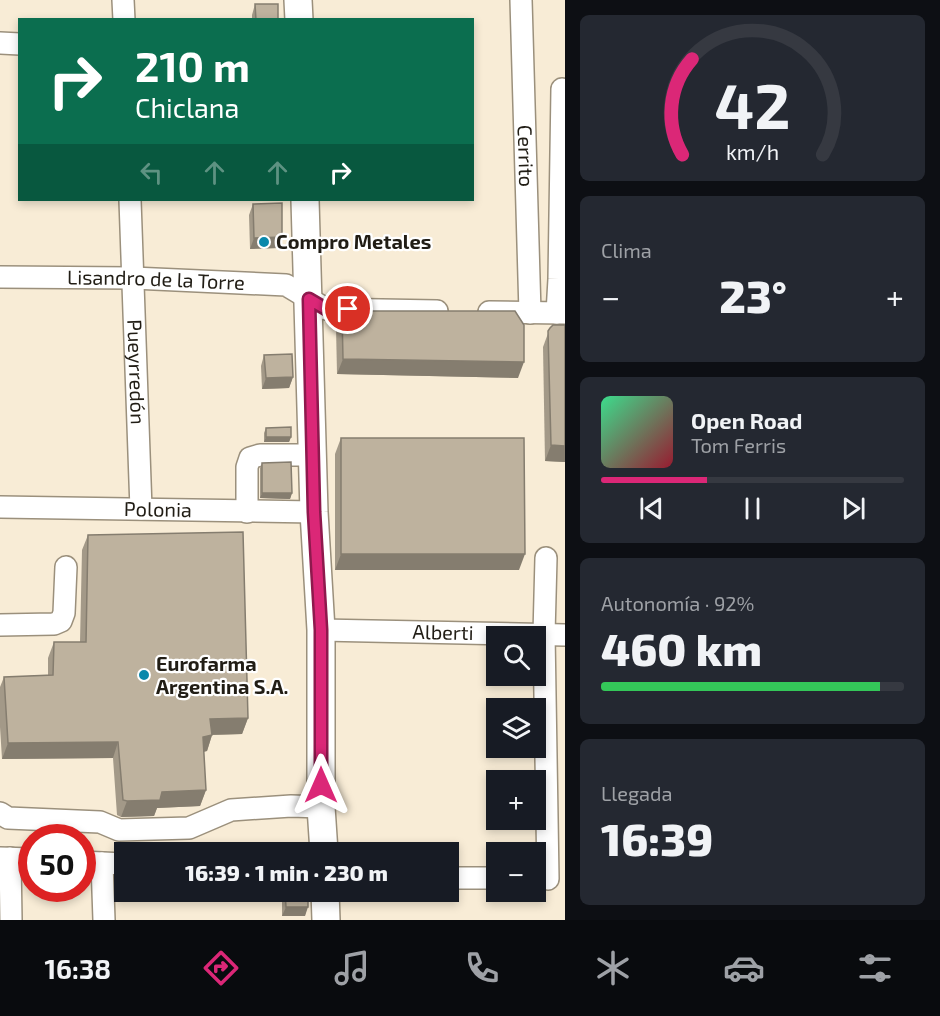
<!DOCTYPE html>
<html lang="es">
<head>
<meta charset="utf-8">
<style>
	body { margin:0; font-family:"Exo 2",sans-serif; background:#242831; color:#f1f3f6; height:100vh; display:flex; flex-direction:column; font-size:22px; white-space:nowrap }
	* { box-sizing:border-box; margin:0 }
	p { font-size:20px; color:#9ea1a6 }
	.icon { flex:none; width:33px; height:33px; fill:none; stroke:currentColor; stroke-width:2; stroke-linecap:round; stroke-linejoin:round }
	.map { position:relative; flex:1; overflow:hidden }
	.sheet { display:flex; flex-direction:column; gap:15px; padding:15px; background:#0d0f14; width:375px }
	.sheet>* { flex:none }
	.top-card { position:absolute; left:18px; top:18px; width:456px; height:183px; border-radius:0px; box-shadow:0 3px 9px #0003; background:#0b6e4f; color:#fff; overflow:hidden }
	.controls { position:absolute; left:486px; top:626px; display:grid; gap:12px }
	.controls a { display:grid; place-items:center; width:60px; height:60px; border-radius:0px; background:#171b24; box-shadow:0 3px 9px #0003; font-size:30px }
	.speed { position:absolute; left:18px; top:824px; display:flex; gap:12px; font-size:30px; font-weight:700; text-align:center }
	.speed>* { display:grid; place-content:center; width:78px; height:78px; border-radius:50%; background:#171b24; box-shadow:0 3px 9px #0003; line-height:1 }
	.speed .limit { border:9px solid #d22; background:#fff; color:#111 }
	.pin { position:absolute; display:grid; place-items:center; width:51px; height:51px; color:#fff; margin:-26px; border:3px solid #fff; border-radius:50%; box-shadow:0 2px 6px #0007 }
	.me { position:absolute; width:66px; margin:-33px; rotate:0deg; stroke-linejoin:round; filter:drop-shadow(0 0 4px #0008) }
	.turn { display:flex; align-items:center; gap:21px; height:126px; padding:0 18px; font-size:27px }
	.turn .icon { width:78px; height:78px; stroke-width:2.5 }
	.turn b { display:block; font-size:42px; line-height:51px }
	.lanes { display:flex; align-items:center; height:57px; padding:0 18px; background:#0003; justify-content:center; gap:30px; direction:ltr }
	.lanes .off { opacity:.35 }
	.big { font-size:45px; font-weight:800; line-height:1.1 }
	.sheet .widget { flex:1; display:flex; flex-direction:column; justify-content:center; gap:9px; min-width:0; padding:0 21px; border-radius:9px; background:#242831 }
	.sheet .dial { align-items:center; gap:0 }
	.dial svg { height:156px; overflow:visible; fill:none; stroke:#363941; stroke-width:7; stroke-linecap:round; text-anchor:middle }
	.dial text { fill:#f1f3f6; stroke:none }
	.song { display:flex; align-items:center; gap:18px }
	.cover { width:72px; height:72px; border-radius:9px; background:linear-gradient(135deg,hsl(150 70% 55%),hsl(350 70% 35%)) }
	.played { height:6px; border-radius:3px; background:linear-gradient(90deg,#db2777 35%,#363941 35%) }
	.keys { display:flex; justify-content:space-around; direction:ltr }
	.heat { display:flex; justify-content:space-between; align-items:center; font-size:33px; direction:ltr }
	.charge { height:9px; border-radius:4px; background:linear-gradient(90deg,#34c759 92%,#363941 0) }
	.trip { position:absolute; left:114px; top:842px; width:345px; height:60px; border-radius:0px; background:#171b24; box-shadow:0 3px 9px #0003; font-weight:800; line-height:60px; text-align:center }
	.dock { display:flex; height:96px; justify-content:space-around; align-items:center; background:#090b0e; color:#9ea1a6 }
	.dock .icon { width:42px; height:42px }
	.dock .on { color:#db2777 }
	.dock b { font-size:27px; color:#f1f3f6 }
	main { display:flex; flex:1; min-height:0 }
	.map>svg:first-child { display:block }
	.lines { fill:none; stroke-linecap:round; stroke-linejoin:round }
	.minor-casing { stroke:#9b907c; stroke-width:24 }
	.major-casing { stroke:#9b907c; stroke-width:30 }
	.minor { stroke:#fff; stroke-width:21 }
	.major { stroke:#fff; stroke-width:27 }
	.wall { fill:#a39988 }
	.shaded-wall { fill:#857d6f }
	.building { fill:#beb29e; stroke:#857d6f; stroke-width:1.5 }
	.route-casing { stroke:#8e194d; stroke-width:15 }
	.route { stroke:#db2777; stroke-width:10 }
	.poi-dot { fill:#0a88ab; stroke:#fff; stroke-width:2 }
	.labels { text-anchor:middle; stroke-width:4.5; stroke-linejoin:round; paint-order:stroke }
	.street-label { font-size:20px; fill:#211d15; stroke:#fff }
	.poi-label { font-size:20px; font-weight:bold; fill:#211d15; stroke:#fff; text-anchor:start }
</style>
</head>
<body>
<main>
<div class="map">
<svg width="565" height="920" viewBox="0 0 565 920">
	<rect width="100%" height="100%" fill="#f8ecd6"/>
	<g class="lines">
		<g class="minor-casing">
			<g id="minor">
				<polyline points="123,0 124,20"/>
				<path id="s1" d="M521,0L530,313"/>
				<polyline points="0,43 20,44"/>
				<path id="s2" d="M130,200L141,509"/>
				<path id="s3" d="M0,277L133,278L286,285L326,309L437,311"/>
				<polyline points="489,312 565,313"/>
				<polyline points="557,313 559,279 562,89"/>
				<path id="s4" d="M0,507L314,512"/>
				<polyline points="247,512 247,467 250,458 260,455 313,455"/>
				<polyline points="546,558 544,634 548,879"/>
				<polyline points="0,625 54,624 61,621 64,613 66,567"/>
				<path id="s5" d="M321,630L565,635"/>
				<polyline points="0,813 8,818 100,822 119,830 189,828 231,810 291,806 321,807"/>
				<polyline points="0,858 32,859"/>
				<polyline points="10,858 11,920"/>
				<polyline points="82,862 124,864"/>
				<polyline points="102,863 104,920"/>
				<polyline points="448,878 496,878"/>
			</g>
		</g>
		<g class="major-casing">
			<g id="major">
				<polyline points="298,0 299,20"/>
				<polyline points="305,200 314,512 321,630 321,807 324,852"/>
				<polyline points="325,891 326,920"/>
			</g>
		</g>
		<use href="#minor" class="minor"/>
		<use href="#major" class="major"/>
	</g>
	<g class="wall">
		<polygon points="255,4 278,20 252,20 252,15"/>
		<polygon points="253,204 282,237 279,248 250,249 249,215"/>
		<polygon points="342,311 518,378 337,374 336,327"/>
		<polygon points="565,325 565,462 545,461 543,347 550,328"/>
		<polygon points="264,355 293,377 289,388 262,389 261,366"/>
		<polygon points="266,428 291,437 289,442 264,442 264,433"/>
		<polygon points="341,438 519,570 335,570 335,454"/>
		<polygon points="262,463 292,493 290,499 260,498 260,468"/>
		<polygon points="88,535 248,718 242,734 212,735 207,751 203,752 206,790 200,806 157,808 154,816 121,817 117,815 113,758 2,759 0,727 0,687 4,677 48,675 48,658 54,642 80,642 82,550"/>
		<polygon points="282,891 308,891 305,916 282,916"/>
	</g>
	<g class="shaded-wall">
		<polygon points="282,237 279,248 250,249 254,238"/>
		<polygon points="343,359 524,362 518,378 337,374"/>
		<polygon points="293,377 289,388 262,389 266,378"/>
		<polygon points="266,437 291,437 289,442 264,442"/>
		<polygon points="551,445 565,446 565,462 545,461"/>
		<polygon points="262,493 292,493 290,499 260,498"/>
		<polygon points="341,554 525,554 519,570 335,570"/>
		<polygon points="248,718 242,734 205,735 210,719"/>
		<polygon points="212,735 207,751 197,753 203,737"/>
		<polygon points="118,742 113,758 2,759 8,743"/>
		<polygon points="206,790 200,806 157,808 154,816 121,817 127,801 162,792"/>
		<polygon points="286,907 308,907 305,916 282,916"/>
	</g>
	<g class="building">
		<polygon points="255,4 278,4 278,18 277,20 256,20"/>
		<polygon points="282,203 282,237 254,238 253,204"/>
		<polygon points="342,311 515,311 524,325 524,362 343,359"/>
		<polygon points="553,325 565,325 565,446 551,445 548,331 550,328"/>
		<polygon points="292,354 293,377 266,378 264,355"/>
		<polygon points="291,427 291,437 266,437 266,428"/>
		<polygon points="341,438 524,438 525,554 341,554"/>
		<polygon points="291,462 292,493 262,493 262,463"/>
		<polygon points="243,532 248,718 210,719 212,735 203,737 206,790 162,792 160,800 127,801 123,800 118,742 8,743 4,677 53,675 54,642 86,642 88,535"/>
		<polygon points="285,891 308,891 308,907 286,907"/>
	</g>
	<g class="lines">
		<g class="route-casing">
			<polyline id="route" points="321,785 321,630 314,512 309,299 326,309 348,309"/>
		</g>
		<use href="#route" class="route"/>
	</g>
	<g class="poi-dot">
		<circle cx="264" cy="242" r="6"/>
		<circle cx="144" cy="675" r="6"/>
	</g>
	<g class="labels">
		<g class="street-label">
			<text dy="7" stroke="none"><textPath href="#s1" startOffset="156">Cerrito</textPath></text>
			<text dy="7" stroke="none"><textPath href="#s3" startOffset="156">Lisandro de la Torre</textPath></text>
			<text dy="7" stroke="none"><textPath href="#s2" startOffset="172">Pueyrredón</textPath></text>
			<text dy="7" stroke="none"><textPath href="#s4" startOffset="158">Polonia</textPath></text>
			<text dy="7" stroke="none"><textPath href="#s5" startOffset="122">Alberti</textPath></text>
		</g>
		<g class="poi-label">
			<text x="276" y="249">Compro Metales</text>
			<text x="156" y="671">Eurofarma<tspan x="156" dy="23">Argentina S.A.</tspan></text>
		</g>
	</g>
</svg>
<div class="controls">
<a><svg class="icon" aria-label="search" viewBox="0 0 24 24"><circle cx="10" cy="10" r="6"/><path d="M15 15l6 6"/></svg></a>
<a><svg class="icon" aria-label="layers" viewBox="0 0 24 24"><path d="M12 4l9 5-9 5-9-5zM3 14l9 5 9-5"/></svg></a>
<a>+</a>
<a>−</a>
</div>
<div class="speed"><div class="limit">50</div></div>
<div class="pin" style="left:348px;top:309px;background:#d93025"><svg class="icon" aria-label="arrive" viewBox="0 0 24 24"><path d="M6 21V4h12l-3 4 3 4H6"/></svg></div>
<svg class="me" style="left:321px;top:785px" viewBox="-20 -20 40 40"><path d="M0-17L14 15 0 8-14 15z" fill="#db2777" stroke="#fff" stroke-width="4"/></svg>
<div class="trip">16:39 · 1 min · 230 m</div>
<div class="top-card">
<div class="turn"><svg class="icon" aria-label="right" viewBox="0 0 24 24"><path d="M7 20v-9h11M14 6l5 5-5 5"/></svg><div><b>210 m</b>Chiclana</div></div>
<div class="lanes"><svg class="icon off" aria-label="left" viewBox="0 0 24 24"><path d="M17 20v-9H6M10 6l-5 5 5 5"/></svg><svg class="icon off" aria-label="ahead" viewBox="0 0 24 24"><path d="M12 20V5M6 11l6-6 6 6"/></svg><svg class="icon off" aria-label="ahead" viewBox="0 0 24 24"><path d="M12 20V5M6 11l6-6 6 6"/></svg><svg class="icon" aria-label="right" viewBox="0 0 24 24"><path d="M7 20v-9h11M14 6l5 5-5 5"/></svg></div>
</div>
</div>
<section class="sheet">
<div class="widget dial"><svg viewBox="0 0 100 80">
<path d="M14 69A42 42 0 1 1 86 69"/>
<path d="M14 69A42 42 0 0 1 19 20" stroke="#db2777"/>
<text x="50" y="56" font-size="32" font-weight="700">42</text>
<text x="50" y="72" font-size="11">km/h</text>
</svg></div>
<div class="widget"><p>Clima</p>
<div class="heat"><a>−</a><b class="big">23°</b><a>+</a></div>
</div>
<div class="widget">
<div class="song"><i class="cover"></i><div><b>Open Road</b><p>Tom Ferris</p></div></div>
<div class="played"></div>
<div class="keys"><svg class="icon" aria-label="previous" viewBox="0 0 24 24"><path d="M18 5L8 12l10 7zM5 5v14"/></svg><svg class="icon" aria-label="pause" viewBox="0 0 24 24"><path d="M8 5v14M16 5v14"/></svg><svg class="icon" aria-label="next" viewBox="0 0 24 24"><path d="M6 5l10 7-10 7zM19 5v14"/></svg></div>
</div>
<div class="widget"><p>Autonomía · 92%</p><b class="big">460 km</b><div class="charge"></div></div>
<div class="widget"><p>Llegada</p><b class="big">16:39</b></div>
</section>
</main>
<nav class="dock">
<b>16:38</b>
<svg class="icon on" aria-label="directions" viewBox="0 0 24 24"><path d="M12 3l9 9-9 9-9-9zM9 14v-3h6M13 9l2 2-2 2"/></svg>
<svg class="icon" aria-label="music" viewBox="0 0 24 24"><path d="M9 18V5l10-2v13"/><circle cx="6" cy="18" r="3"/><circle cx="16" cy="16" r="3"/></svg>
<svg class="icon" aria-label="phone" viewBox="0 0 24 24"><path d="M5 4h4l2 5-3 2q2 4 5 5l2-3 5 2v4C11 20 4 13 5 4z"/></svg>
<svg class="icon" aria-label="climate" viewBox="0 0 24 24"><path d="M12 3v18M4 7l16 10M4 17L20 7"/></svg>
<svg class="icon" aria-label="car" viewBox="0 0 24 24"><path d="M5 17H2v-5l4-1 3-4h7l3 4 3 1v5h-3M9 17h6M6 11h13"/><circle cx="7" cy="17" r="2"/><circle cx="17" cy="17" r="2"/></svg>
<svg class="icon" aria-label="filters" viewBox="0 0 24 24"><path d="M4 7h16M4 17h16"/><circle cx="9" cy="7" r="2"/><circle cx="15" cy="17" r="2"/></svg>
</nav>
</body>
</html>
